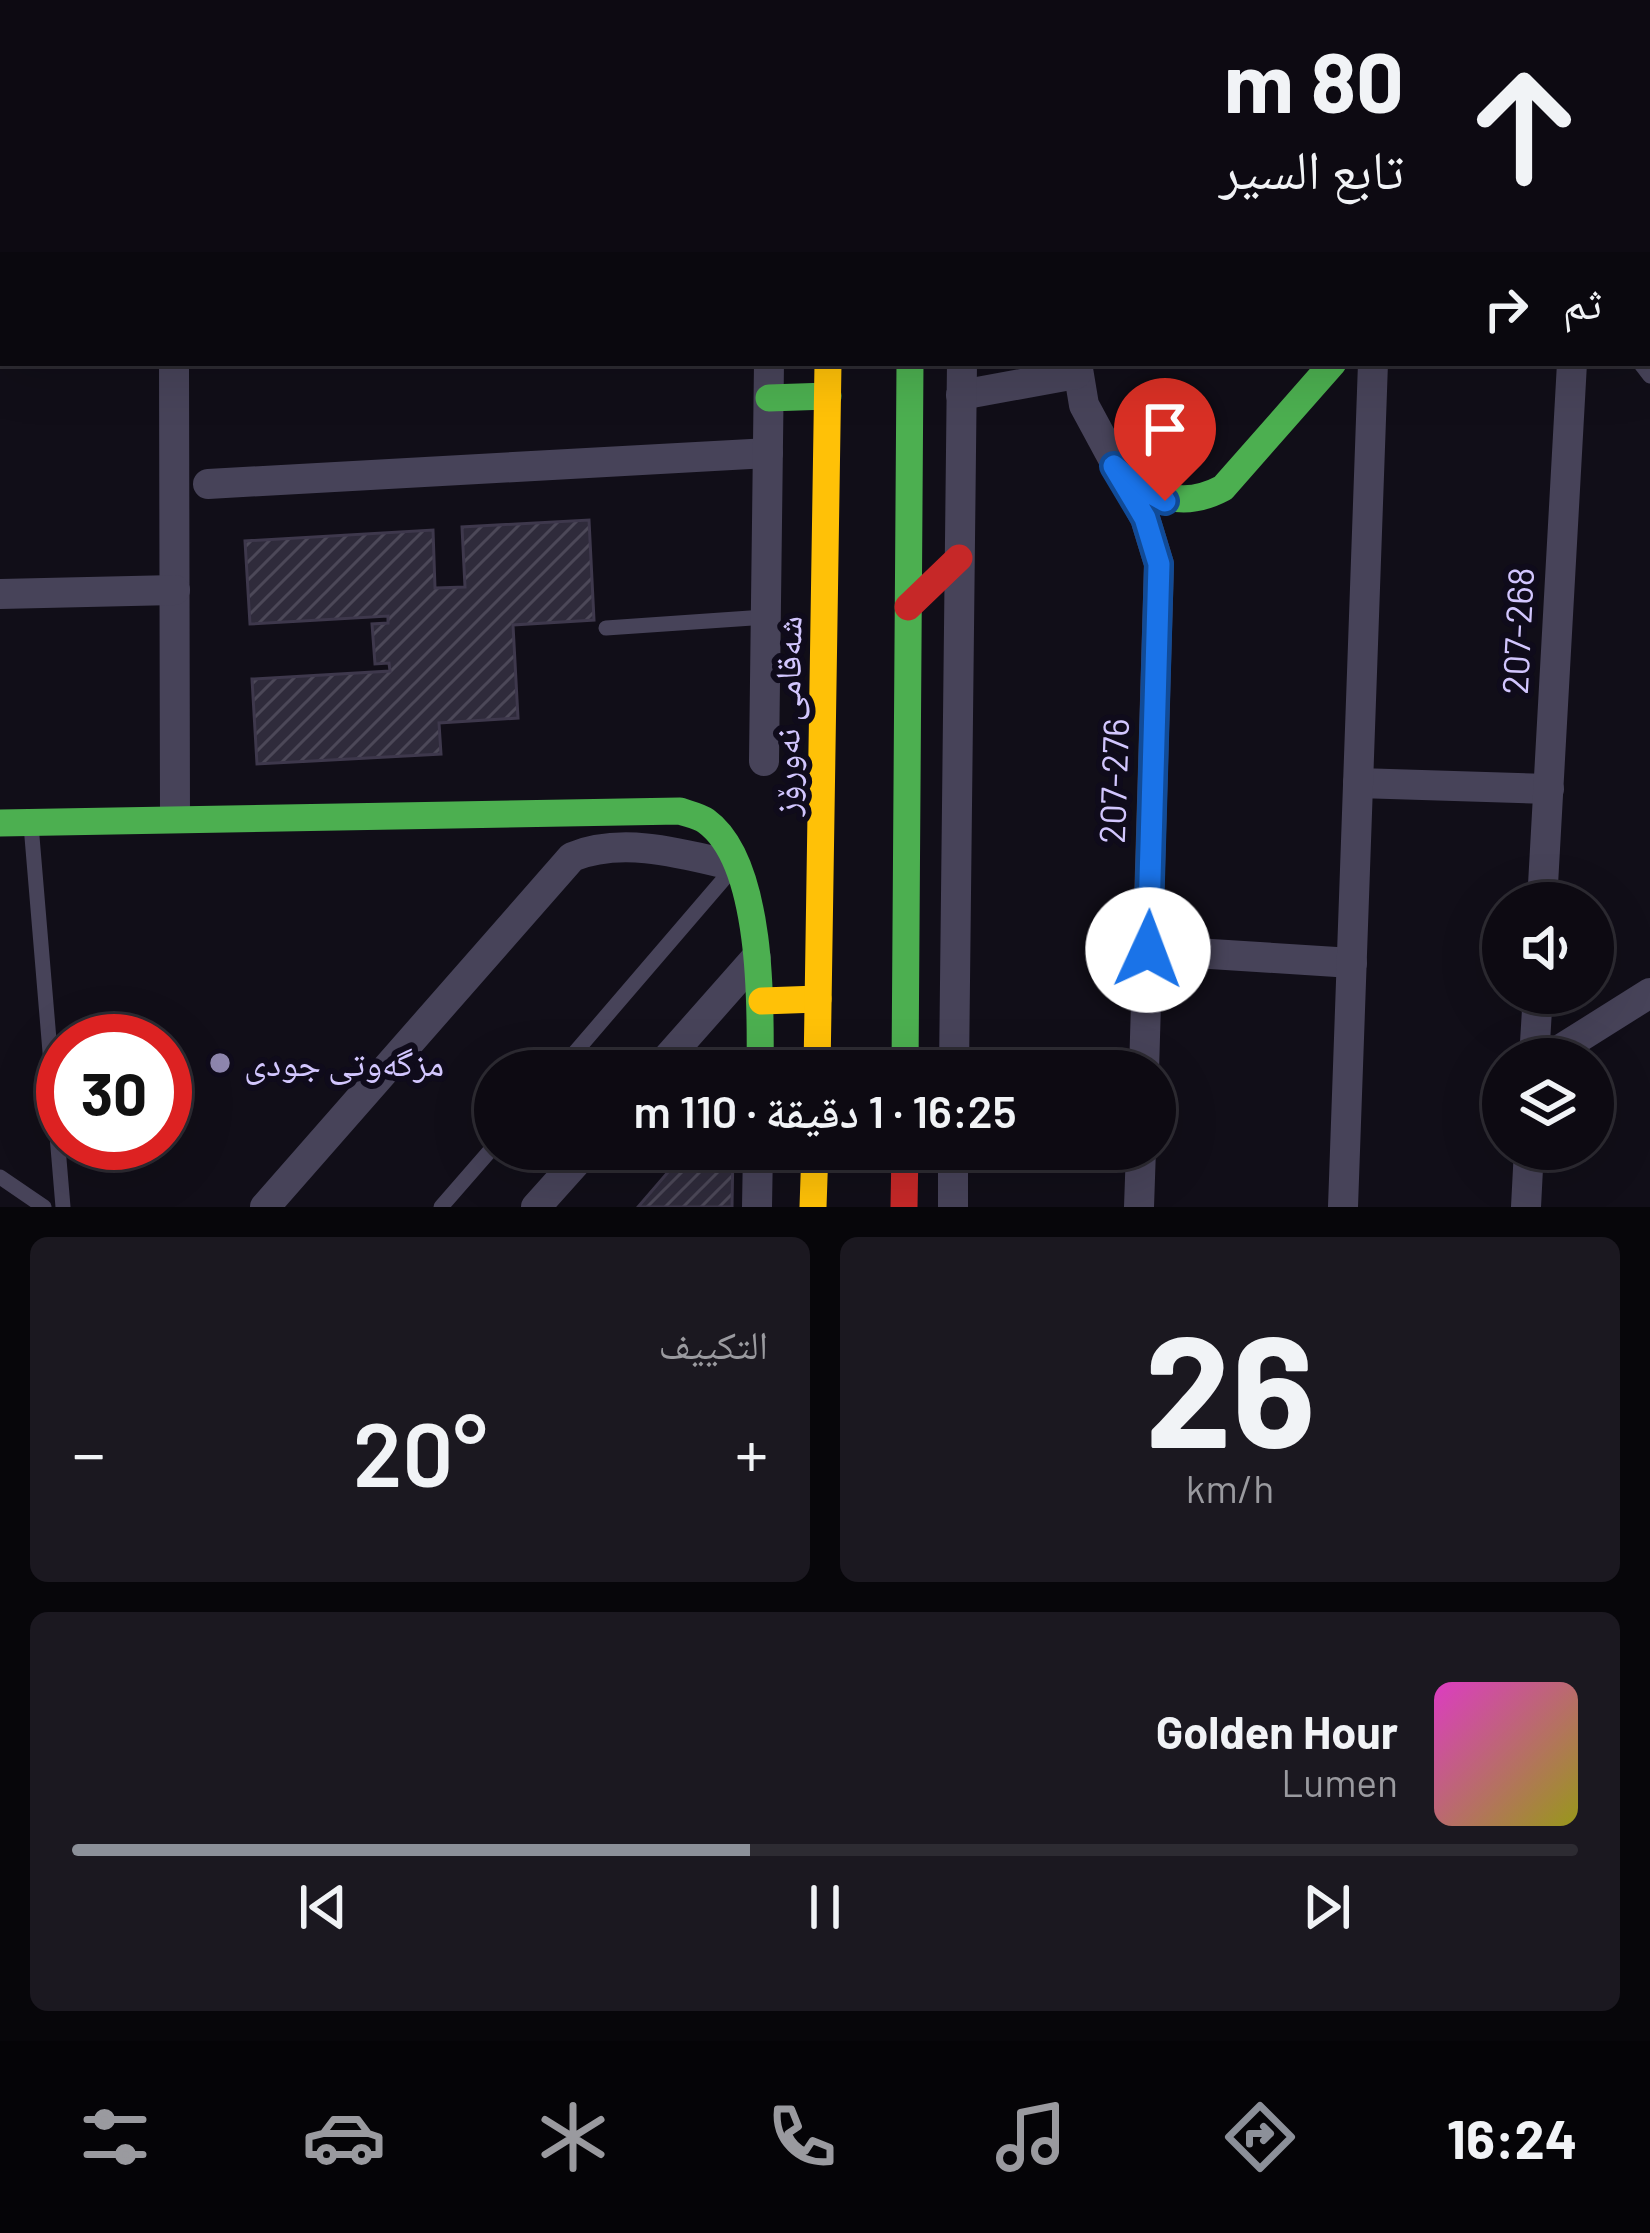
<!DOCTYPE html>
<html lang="ar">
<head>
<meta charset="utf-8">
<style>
	body { margin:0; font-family:Barlow,"Noto Naskh Arabic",sans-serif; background:#1b1820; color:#f1f3f6; direction:rtl; height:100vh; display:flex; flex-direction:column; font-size:45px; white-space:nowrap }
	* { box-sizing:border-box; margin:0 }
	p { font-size:39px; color:#9a9a9f }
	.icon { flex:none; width:66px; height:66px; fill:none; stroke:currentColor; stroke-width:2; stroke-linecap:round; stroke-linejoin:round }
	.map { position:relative; height:1207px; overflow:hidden; direction:ltr }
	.drawer { display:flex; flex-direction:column; gap:30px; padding:30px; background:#07060a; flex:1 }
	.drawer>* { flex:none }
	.top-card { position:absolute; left:0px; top:0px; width:1650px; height:366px; box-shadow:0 12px 48px #0002,0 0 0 3px #2d2b32; direction:rtl; background:#0d0a12; color:#f1f3f6; overflow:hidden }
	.controls { position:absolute; left:1482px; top:882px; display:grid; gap:24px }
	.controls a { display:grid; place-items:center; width:132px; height:132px; border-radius:50%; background:#0d0a12; box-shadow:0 12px 48px #0002,0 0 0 3px #2d2b32; font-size:60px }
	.speed { position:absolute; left:36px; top:1014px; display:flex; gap:24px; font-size:60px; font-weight:700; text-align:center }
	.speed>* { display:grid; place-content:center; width:156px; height:156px; border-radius:50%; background:#0d0a12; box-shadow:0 12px 48px #0002,0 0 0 3px #2d2b32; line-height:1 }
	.speed .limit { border:18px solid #d22; background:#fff; color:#111 }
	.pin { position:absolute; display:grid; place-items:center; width:102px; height:102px; color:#fff; margin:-123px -51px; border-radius:50% 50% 50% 0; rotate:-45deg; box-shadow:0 0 12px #0007 }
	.pin .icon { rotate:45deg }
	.me { position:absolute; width:132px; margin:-66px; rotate:2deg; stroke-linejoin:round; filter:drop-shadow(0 0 9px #0008) }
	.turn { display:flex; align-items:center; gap:42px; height:252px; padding:0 48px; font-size:54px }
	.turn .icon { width:156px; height:156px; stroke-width:2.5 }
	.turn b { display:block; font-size:84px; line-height:102px }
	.then { display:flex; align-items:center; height:114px; padding:0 48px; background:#0003; gap:24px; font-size:45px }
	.big { font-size:90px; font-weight:600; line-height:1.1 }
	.drawer .card { flex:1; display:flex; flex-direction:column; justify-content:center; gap:18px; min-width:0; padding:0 42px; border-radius:18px; background:#1b1820 }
	.drawer .dial { align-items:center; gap:0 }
	.dial b { font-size:156px; line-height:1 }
	.song { display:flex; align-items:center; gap:36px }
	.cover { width:144px; height:144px; border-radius:18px; background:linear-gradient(135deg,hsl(310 70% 55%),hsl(60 70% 35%)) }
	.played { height:12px; border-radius:6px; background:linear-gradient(90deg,#8c9099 45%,#2d2b32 45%) }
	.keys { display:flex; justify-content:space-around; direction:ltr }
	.heat { display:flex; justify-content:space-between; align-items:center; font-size:66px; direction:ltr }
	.drawer .tiles { flex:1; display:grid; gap:30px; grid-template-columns:1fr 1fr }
	.card:last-child { grid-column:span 2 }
	.trip { position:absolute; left:474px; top:1050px; width:702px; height:120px; border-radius:60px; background:#0d0a12; box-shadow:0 12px 48px #0002,0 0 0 3px #2d2b32; font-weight:600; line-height:120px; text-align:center; direction:rtl }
	.tab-bar { display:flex; height:192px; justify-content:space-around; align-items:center; background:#050407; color:#9a9a9f }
	.tab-bar .icon { width:84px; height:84px }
	.tab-bar .selected { color:#8c9099 }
	.tab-bar b { font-size:54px; color:#f1f3f6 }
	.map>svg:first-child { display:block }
	.building { fill:url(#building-hatch); stroke:#3e384c; stroke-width:3 }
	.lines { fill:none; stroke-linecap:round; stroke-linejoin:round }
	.lane { stroke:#474359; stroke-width:15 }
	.street { stroke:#474359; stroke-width:30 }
	.fast { stroke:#4caf50; stroke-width:27 }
	.slow { stroke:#ffc107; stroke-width:27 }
	.jam { stroke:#c62828; stroke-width:27 }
	.route-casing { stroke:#114b97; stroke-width:30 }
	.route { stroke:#1a73e8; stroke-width:21 }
	.poi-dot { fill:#8e86ae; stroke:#0f0b1b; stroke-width:4.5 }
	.labels { text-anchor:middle; stroke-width:12; stroke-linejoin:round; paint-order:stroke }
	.street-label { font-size:36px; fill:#d2c6fe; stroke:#0f0b1b }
	.poi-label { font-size:36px; fill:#d2c6fe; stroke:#0f0b1b; text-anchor:start }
</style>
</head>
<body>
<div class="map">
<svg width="1650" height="1207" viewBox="0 0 1650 1207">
	<defs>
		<pattern id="building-hatch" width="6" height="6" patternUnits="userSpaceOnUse" patternTransform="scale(3)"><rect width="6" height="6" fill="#2f2b3b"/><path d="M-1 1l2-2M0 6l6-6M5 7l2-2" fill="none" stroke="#4c4858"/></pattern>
	</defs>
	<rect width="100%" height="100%" fill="#110e18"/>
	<g class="building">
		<polygon points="589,520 594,620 513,625 518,718 439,723 441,754 257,764 252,679 390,671 389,663 375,664 372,624 388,623 388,616 250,624 245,541 433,530 435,588 465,587 462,527"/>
		<polygon points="688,1149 733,1149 732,1207 638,1207"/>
	</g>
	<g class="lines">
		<g class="lane">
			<polyline points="1515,3 1517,0"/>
			<polyline points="1640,363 1650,376"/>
			<polyline points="606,628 766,617"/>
			<polyline points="31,825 63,1207"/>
			<polyline points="559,1071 729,873"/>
			<polyline points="0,1177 44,1207"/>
			<polyline points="441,1207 495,1145"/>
		</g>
		<g class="street">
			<polyline points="173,0 173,3"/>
			<polyline points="774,3 774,0"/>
			<polyline points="971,3 971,0"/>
			<polyline points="1130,3 1131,0"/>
			<polyline points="1647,299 1650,296"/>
			<polyline points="174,363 175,817"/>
			<polyline points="1077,363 1084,405 1145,518 1159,564 1144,1071"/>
			<polyline points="961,395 1076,374"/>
			<polyline points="208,484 768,453"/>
			<polyline points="0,594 175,590"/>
			<polyline points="764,761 769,363"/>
			<polyline points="1358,783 1549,789"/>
			<polyline points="1542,903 1572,363"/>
			<polyline points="1148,950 1352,963"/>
			<polyline points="1534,1059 1538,993"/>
			<polyline points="1545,1059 1650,993"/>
			<polyline points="656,1071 756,958"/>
			<polyline points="954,1071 962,363"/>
			<path d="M265,1207L572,857C623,836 684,854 735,866"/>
			<polyline points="536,1207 588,1149"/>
			<polyline points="757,1207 758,1149"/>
			<polyline points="953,1207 953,1149"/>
			<polyline points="1139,1207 1141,1149"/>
			<polyline points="1343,1207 1373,363"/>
			<polyline points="1526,1207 1529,1149"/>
		</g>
		<g class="fast">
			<polyline points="914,0 914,3"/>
			<polyline points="769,398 828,396"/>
			<path d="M1115,466C1150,495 1180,511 1223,488L1333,363"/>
			<path d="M0,823L680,811C688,814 699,816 706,821C763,862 761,1007 760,1071"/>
			<polyline points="905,1071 910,363"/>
		</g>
		<g class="slow">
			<polyline points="1329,3 1331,0"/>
			<polyline points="762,1001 818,999"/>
			<polyline points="817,1071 828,363"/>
			<polyline points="813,1207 815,1149"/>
		</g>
		<g class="jam">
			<polyline points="830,0 830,3"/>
			<polyline points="1647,5 1650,2"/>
			<polyline points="908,607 959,558"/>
			<polyline points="904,1207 905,1149"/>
		</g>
	</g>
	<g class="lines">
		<g class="route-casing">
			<polyline id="route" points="1148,950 1159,564 1145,518 1114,466 1138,486 1165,501"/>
		</g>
		<use href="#route" class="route"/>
	</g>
	<circle class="poi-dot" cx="220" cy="1063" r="12"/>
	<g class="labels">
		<g class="street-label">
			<text transform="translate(1518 631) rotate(-87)" y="13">207-268</text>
			<text transform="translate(787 716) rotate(-89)" y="13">شەقامی نەورۆز</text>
			<text transform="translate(1114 781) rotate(-88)" y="13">207-276</text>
		</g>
		<g class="poi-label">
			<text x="244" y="1076">مزگەوتی جودی</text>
		</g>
	</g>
</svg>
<div class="controls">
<a><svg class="icon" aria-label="sound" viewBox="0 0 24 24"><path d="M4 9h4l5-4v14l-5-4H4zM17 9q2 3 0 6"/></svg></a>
<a><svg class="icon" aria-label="layers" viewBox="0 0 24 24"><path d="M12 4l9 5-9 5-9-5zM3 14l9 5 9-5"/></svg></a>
</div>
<div class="speed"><div class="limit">30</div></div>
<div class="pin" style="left:1165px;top:501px;background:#d93025"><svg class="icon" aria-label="arrive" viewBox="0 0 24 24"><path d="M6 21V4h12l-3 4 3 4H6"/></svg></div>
<svg class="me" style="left:1148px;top:950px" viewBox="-20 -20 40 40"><circle r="19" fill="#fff"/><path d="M0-13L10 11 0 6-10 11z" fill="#1a73e8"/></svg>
<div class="trip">16:25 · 1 دقيقة · 110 m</div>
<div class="top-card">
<div class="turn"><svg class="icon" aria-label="ahead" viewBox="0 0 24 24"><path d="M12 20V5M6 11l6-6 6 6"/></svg><div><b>80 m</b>تابع السير</div></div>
<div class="then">ثم<svg class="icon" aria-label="right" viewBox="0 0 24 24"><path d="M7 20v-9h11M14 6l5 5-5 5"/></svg></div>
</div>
</div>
<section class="drawer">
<div class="tiles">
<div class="card dial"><b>26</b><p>km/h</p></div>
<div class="card"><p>التكييف</p>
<div class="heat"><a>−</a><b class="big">20°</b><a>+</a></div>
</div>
<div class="card">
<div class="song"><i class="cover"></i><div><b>Golden Hour</b><p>Lumen</p></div></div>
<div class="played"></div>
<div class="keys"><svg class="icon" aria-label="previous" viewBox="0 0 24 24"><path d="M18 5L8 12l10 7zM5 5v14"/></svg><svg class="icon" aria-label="pause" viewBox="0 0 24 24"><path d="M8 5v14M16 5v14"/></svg><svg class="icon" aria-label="next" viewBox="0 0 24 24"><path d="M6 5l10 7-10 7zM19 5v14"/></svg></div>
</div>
</div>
</section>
<nav class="tab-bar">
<b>16:24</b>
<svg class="icon selected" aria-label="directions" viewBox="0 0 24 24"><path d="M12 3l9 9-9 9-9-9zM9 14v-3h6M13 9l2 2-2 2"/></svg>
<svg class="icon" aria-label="music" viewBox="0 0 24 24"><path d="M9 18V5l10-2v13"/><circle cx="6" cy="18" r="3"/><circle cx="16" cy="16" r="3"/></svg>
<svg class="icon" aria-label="phone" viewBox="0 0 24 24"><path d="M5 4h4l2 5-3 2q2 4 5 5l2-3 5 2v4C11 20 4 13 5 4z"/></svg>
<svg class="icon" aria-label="climate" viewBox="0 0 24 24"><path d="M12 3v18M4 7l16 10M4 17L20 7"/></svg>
<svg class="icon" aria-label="car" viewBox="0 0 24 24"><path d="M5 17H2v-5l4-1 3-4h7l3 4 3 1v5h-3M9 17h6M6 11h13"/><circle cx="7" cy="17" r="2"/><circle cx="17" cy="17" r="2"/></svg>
<svg class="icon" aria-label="filters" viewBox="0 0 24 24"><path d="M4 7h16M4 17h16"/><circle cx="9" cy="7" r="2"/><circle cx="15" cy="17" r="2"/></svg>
</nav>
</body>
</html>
